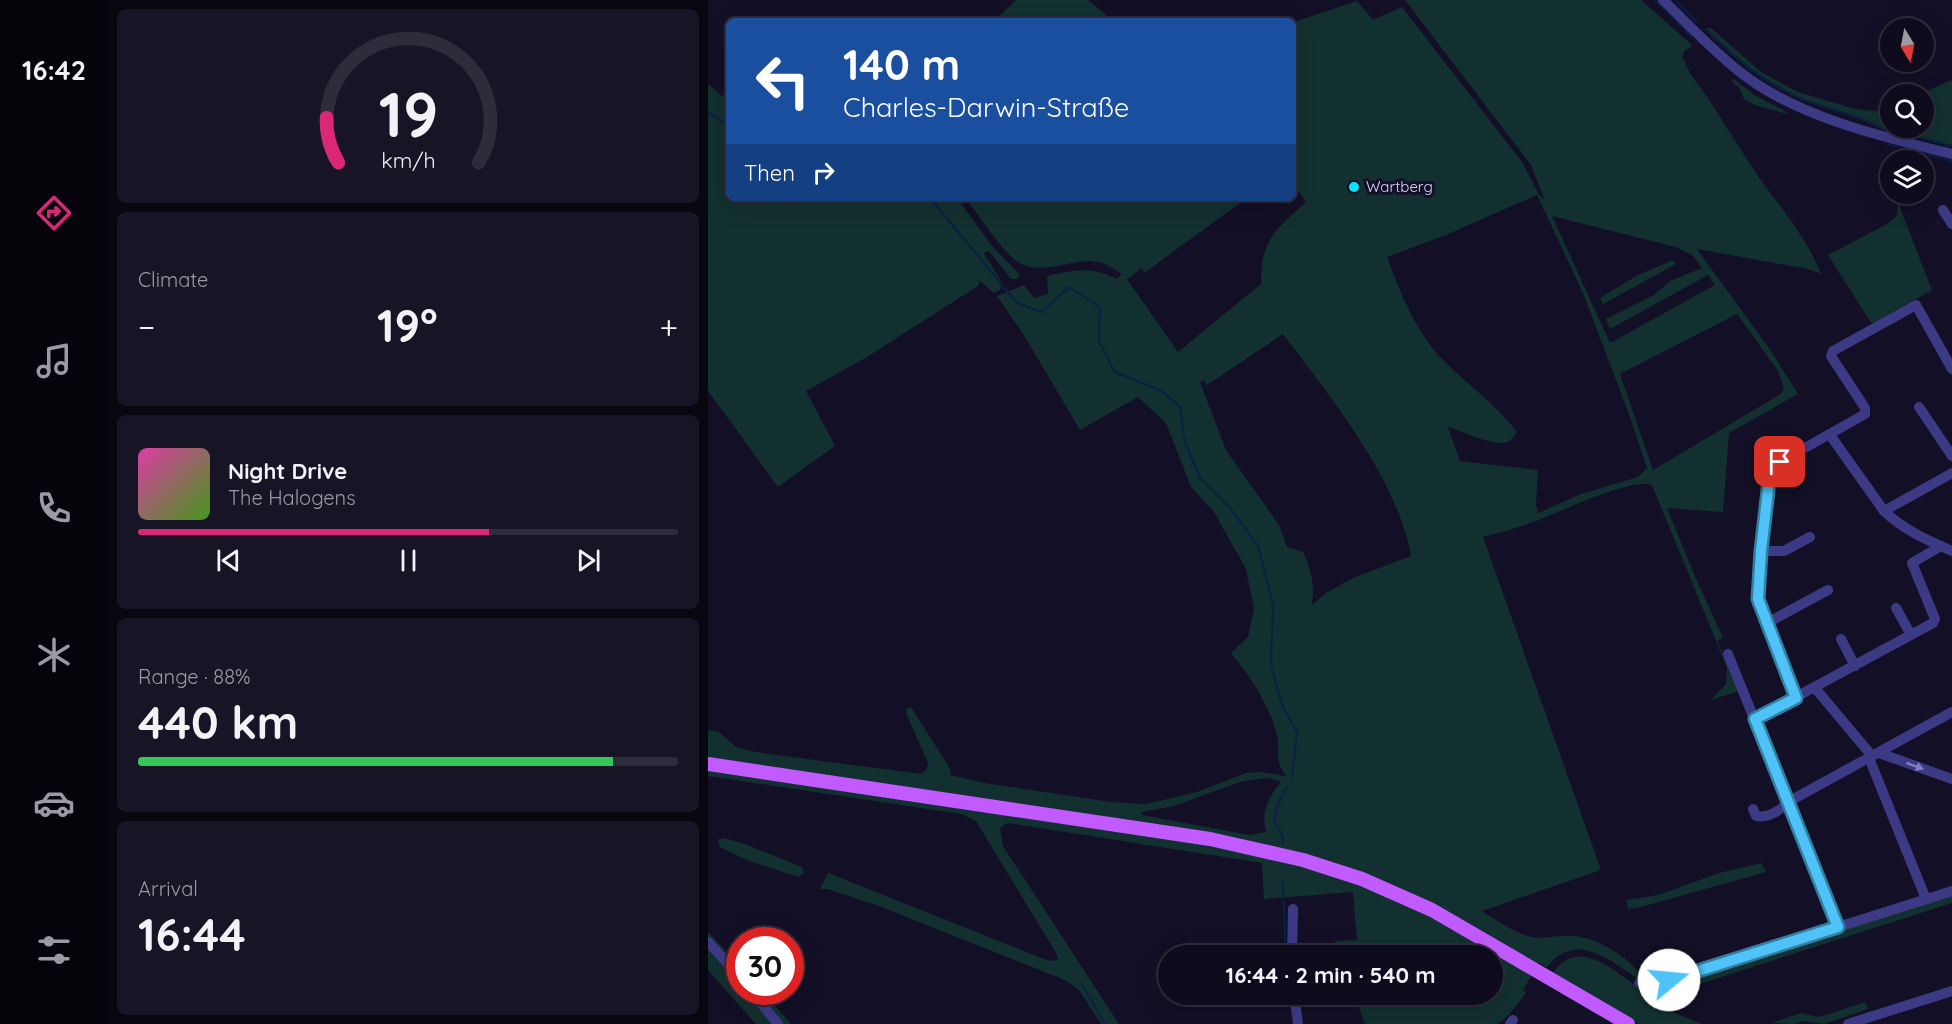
<!DOCTYPE html>
<html lang="en">
<head>
<meta charset="utf-8">
<style>
	body { margin:0; font-family:Quicksand,sans-serif; background:#171425; color:#f1f3f6; height:100vh; display:flex; flex-direction:column; font-size:22px; white-space:nowrap }
	* { box-sizing:border-box; margin:0 }
	p { font-size:20px; color:#9b9ba3 }
	.icon { flex:none; width:33px; height:33px; fill:none; stroke:currentColor; stroke-width:2; stroke-linecap:round; stroke-linejoin:round }
	.map { position:relative; flex:1; overflow:hidden }
	.side { display:flex; flex-direction:column; gap:9px; padding:9px; background:#08060f; width:600px }
	.side>* { flex:none }
	.top-card { position:absolute; left:18px; top:18px; width:570px; height:183px; border-radius:9px; box-shadow:0 6px 24px #0002,0 0 0 2px #2e2b3b; background:#1a4fa0; color:#fff; overflow:hidden }
	.needle { width:39px; rotate:170deg }
	.buttons { position:absolute; left:1172px; top:18px; display:grid; gap:12px }
	.buttons a { display:grid; place-items:center; width:54px; height:54px; border-radius:50%; background:#0e0b1c; box-shadow:0 6px 24px #0002,0 0 0 2px #2e2b3b; font-size:30px }
	.speed { position:absolute; left:18px; top:927px; display:flex; gap:12px; font-size:30px; font-weight:700; text-align:center }
	.speed>* { display:grid; place-content:center; width:78px; height:78px; border-radius:50%; background:#0e0b1c; box-shadow:0 6px 24px #0002,0 0 0 2px #2e2b3b; line-height:1 }
	.speed .limit { border:9px solid #d22; background:#fff; color:#111 }
	.pin { position:absolute; display:grid; place-items:center; width:51px; height:51px; color:#fff; margin:-26px; border-radius:12px; box-shadow:0 3px 9px #0006 }
	.me { position:absolute; width:66px; margin:-33px; rotate:73deg; stroke-linejoin:round; filter:drop-shadow(0 0 4px #0008) }
	.turn { display:flex; align-items:center; gap:21px; height:126px; padding:0 18px; font-size:27px }
	.turn .icon { width:78px; height:78px; stroke-width:2.5 }
	.turn b { display:block; font-size:42px; line-height:51px }
	.then { display:flex; align-items:center; height:57px; padding:0 18px; background:#0003; gap:12px; font-size:22px }
	.big { font-size:45px; font-weight:700; line-height:1.1 }
	.side .widget { flex:1; display:flex; flex-direction:column; justify-content:center; gap:9px; min-width:0; padding:0 21px; border-radius:9px; background:#171425 }
	.side .dial { align-items:center; gap:0 }
	.dial svg { height:156px; overflow:visible; fill:none; stroke:#2e2b3b; stroke-width:7; stroke-linecap:round; text-anchor:middle }
	.dial text { fill:#f1f3f6; stroke:none }
	.song { display:flex; align-items:center; gap:18px }
	.cover { width:72px; height:72px; border-radius:9px; background:linear-gradient(135deg,hsl(320 70% 55%),hsl(100 70% 35%)) }
	.played { height:6px; border-radius:3px; background:linear-gradient(90deg,#db2777 65%,#2e2b3b 65%) }
	.keys { display:flex; justify-content:space-around; direction:ltr }
	.heat { display:flex; justify-content:space-between; align-items:center; font-size:33px; direction:ltr }
	.charge { height:9px; border-radius:4px; background:linear-gradient(90deg,#34c759 88%,#2e2b3b 0) }
	.trip { position:absolute; left:450px; top:945px; width:345px; height:60px; border-radius:30px; background:#0e0b1c; box-shadow:0 6px 24px #0002,0 0 0 2px #2e2b3b; font-weight:700; line-height:60px; text-align:center }
	main { display:flex; flex:1; min-height:0 }
	.tabs { display:flex; flex-direction:column; width:108px; justify-content:space-around; align-items:center; background:#06040b; color:#9b9ba3 }
	.tabs .icon { width:42px; height:42px }
	.tabs .current { color:#db2777 }
	.tabs b { font-size:27px; color:#f1f3f6 }
	.map>svg:first-child { display:block }
	.green { fill:#12302f; fill-rule:evenodd }
	.lines { fill:none; stroke-linecap:round; stroke-linejoin:round }
	.stream { stroke:#0a1f44; stroke-width:2 }
	.minor { stroke:#3d3a85; stroke-width:10 }
	.major { stroke:#c25bff; stroke-width:14 }
	.oneway { fill:#837fbc }
	.route-casing { stroke:#337fa1; stroke-width:15 }
	.route { stroke:#4fc3f7; stroke-width:10 }
	.poi-dot { fill:#00e5ff; stroke:#130f26; stroke-width:2 }
	.labels { text-anchor:middle; stroke-width:6; stroke-linejoin:round; paint-order:stroke }
	.poi-label { font-size:15px; fill:#d9d4ff; stroke:#130f26; text-anchor:start }
</style>
</head>
<body>
<main>
<nav class="tabs">
<b>16:42</b>
<svg class="icon current" aria-label="directions" viewBox="0 0 24 24"><path d="M12 3l9 9-9 9-9-9zM9 14v-3h6M13 9l2 2-2 2"/></svg>
<svg class="icon" aria-label="music" viewBox="0 0 24 24"><path d="M9 18V5l10-2v13"/><circle cx="6" cy="18" r="3"/><circle cx="16" cy="16" r="3"/></svg>
<svg class="icon" aria-label="phone" viewBox="0 0 24 24"><path d="M5 4h4l2 5-3 2q2 4 5 5l2-3 5 2v4C11 20 4 13 5 4z"/></svg>
<svg class="icon" aria-label="climate" viewBox="0 0 24 24"><path d="M12 3v18M4 7l16 10M4 17L20 7"/></svg>
<svg class="icon" aria-label="car" viewBox="0 0 24 24"><path d="M5 17H2v-5l4-1 3-4h7l3 4 3 1v5h-3M9 17h6M6 11h13"/><circle cx="7" cy="17" r="2"/><circle cx="17" cy="17" r="2"/></svg>
<svg class="icon" aria-label="filters" viewBox="0 0 24 24"><path d="M4 7h16M4 17h16"/><circle cx="9" cy="7" r="2"/><circle cx="15" cy="17" r="2"/></svg>
</nav>
<section class="side">
<div class="widget dial"><svg viewBox="0 0 100 80">
<path d="M14 69A42 42 0 1 1 86 69"/>
<path d="M14 69A42 42 0 0 1 8 46" stroke="#db2777"/>
<text x="50" y="56" font-size="32" font-weight="700">19</text>
<text x="50" y="72" font-size="11">km/h</text>
</svg></div>
<div class="widget"><p>Climate</p>
<div class="heat"><a>−</a><b class="big">19°</b><a>+</a></div>
</div>
<div class="widget">
<div class="song"><i class="cover"></i><div><b>Night Drive</b><p>The Halogens</p></div></div>
<div class="played"></div>
<div class="keys"><svg class="icon" aria-label="previous" viewBox="0 0 24 24"><path d="M18 5L8 12l10 7zM5 5v14"/></svg><svg class="icon" aria-label="pause" viewBox="0 0 24 24"><path d="M8 5v14M16 5v14"/></svg><svg class="icon" aria-label="next" viewBox="0 0 24 24"><path d="M6 5l10 7-10 7zM19 5v14"/></svg></div>
</div>
<div class="widget"><p>Range · 88%</p><b class="big">440 km</b><div class="charge"></div></div>
<div class="widget"><p>Arrival</p><b class="big">16:44</b></div>
</section>
<div class="map">
<svg width="1244" height="1024" viewBox="0 0 1244 1024">
	<rect width="100%" height="100%" fill="#130f26"/>
	<g class="green">
		<polygon points="308,0 380,0 405,21 286,21"/>
		<path d="M697,0H933L984,45L981,49L977,50L974,56L982,73C1006,105 1026,140 1048,173C1071,206 1098,236 1113,274L1100,269L989,249L1063,351L1090,394L1021,433L1015,512L959,508L986,574L1015,638L1009,641L1031,691L1003,700L1018,684L1019,668L944,485C923,478 856,510 833,519C815,526 795,532 775,537L893,870L774,911C790,921 806,933 824,937C838,939 852,935 866,936C891,938 929,961 937,984C906,964 870,928 839,967L831,963L815,990L818,993L801,1015L790,1024H657L646,995L784,994V956L633,955L627,941L649,940L645,892L556,899L554,863L300,823L292,828L295,846L411,1024H393L371,990L357,980L168,905L120,889H112L120,873L339,960L348,961L350,958L348,953L268,821L253,814L0,776V730L11,732L28,747L47,752L213,774L218,770L220,763L198,713V709L203,707L241,767L243,772L242,775L277,783L403,802L438,804L489,792L538,773L552,772L578,776C565,758 573,753 569,735C562,707 542,675 523,653L540,637L546,609L538,569L506,512L483,487L458,423L430,397L372,430L317,337L289,296L316,285L326,298L340,294L339,276C368,270 381,266 409,279L414,274C408,271 401,265 394,263C365,255 333,280 307,260C291,247 271,215 257,198H539L436,273L434,268L419,279L470,352L553,284C552,241 568,229 598,202L585,184V24L592,20L649,1L665,20L694,7L814,162L830,193L837,201L823,165ZM829,195L875,293L922,417L939,468L930,477L873,494L830,513L828,505L830,470L752,461L740,427C755,431 785,447 800,442C804,440 806,436 809,432C789,405 760,385 737,362C708,333 693,295 679,257L738,235ZM844,216L968,247L985,256L994,268L962,281L946,295L898,319L902,329L1000,275L1007,285L902,343ZM1029,314L1070,371L1076,389L1073,394L945,470L912,374ZM575,334C622,396 690,480 703,556L645,578L618,593L604,605C607,585 603,569 595,552L579,547L571,525L518,450L492,382L496,380L499,385ZM560,778L573,782C560,799 553,811 558,832L541,835L434,815V812L466,806L535,781Z"/>
		<path d="M998,28H1003L1053,72L1090,92L1147,109L1167,111L1182,106V128H1215V94H1211L1244,80V145L1172,127C1149,113 1120,109 1094,98C1056,82 1027,57 998,28Z"/>
		<polygon points="1026,79 1045,94 1080,113 1079,114 1047,105 1036,99 1031,87 1023,81"/>
		<polygon points="0,84 21,102 21,198 249,198 284,246 312,275 309,279 303,279 281,251 276,253 294,283 292,290 286,293 272,281 270,286 159,357 98,391 127,446 70,487 0,391"/>
		<polygon points="1190,203 1224,290 1164,324 1120,255 1181,223 1189,216"/>
		<polygon points="965,260 968,264 895,304 892,298 930,275"/>
		<polygon points="16,838 37,844 94,867 96,873 91,877 41,861 12,847 10,840"/>
		<polygon points="1054,863 1058,872 933,907 920,909 918,900 950,895 1011,873"/>
		<path d="M1244,895V903L951,997L957,1009L994,1024H931L845,973C870,937 902,969 929,986Z"/>
		<polygon points="0,932 31,965 32,992 55,992 83,1024 48,1024 0,970"/>
		<polygon points="1157,1002 1160,1009 1116,1024 1096,1021 1086,1024 1064,1023 1093,1013 1112,1017"/>
	</g>
	<g class="lines">
		<g class="stream">
			<polyline points="947,0 984,37"/>
			<polyline points="967,0 989,22"/>
			<path d="M997,29C1027,58 1055,83 1094,99C1119,109 1148,114 1172,128L1244,146"/>
			<polyline points="0,112 21,125"/>
			<polyline points="1178,144 1244,161"/>
			<polyline points="222,198 309,303 333,312 361,287 392,307 391,342 407,372 454,391 472,407 477,442 492,478 522,508 550,546 565,605 563,664 573,703 589,732 584,777"/>
			<polyline points="575,843 574,835 566,821 569,806 579,787"/>
			<polyline points="575,882 578,956"/>
			<polyline points="373,983 397,1024"/>
		</g>
		<g class="minor">
			<path d="M955,0C980,24 1004,50 1032,72C1088,117 1175,137 1244,154"/>
			<polyline points="1235,210 1244,224"/>
			<polyline points="1211,407 1244,456"/>
			<path d="M1122,435L1176,511C1196,530 1219,540 1244,551"/>
			<polyline points="1176,511 1244,473"/>
			<polyline points="1053,551 1076,551 1102,537"/>
			<polyline points="1188,608 1203,635"/>
			<polyline points="1059,623 1120,590"/>
			<polyline points="1133,639 1147,666"/>
			<polyline points="1020,654 1130,927"/>
			<polyline points="1107,688 1164,756"/>
			<polyline points="1088,698 1050,594 1062,473 1072,462 1157,414 1157,408 1123,356 1125,351 1208,305 1244,369"/>
			<polyline points="1047,719 1225,623 1227,619 1204,563 1233,546"/>
			<polyline points="1171,753 1244,779"/>
			<polyline points="1161,758 1218,899"/>
			<path d="M1045,809L1048,816C1059,819 1073,810 1080,802L1244,712"/>
			<polyline points="0,942 32,977"/>
			<polyline points="584,956 585,909"/>
			<polyline points="931,983 940,987 1244,891"/>
			<polyline points="44,992 70,1024"/>
			<polyline points="586,994 590,1024"/>
			<polyline points="802,1024 805,1020"/>
			<polyline points="1140,1024 1244,991"/>
		</g>
		<polyline class="major" points="0,764 502,839 595,860 654,879 724,910 920,1024"/>
	</g>
	<defs><path id="oneway-solid" d="M-6-.8H1V-3.2L6.5 0L1 3.2V.8H-6Z" transform="scale(1.5)"/></defs>
	<use class="oneway" href="#oneway-solid" transform="translate(1207 766) rotate(20)"/>
	<g class="lines">
		<g class="route-casing">
			<polyline id="route" points="961,980 1130,927 1047,719 1088,698 1050,599 1053,551 1062,473 1072,462"/>
		</g>
		<use href="#route" class="route"/>
	</g>
	<circle class="poi-dot" cx="646" cy="187" r="6"/>
	<g class="labels">
		<g class="poi-label">
			<text x="658" y="192">Wartberg</text>
		</g>
	</g>
</svg>
<div class="buttons">
<a><svg class="needle" viewBox="-14 -14 28 28"><path d="M0-13l5 13h-10z" fill="#e53935"/><path d="M0 13l5-13h-10z" fill="#9b9ba3"/></svg></a>
<a><svg class="icon" aria-label="search" viewBox="0 0 24 24"><circle cx="10" cy="10" r="6"/><path d="M15 15l6 6"/></svg></a>
<a><svg class="icon" aria-label="layers" viewBox="0 0 24 24"><path d="M12 4l9 5-9 5-9-5zM3 14l9 5 9-5"/></svg></a>
</div>
<div class="speed"><div class="limit">30</div></div>
<div class="pin" style="left:1072px;top:462px;background:#d93025"><svg class="icon" aria-label="arrive" viewBox="0 0 24 24"><path d="M6 21V4h12l-3 4 3 4H6"/></svg></div>
<svg class="me" style="left:961px;top:980px" viewBox="-20 -20 40 40"><circle r="19" fill="#fff"/><path d="M0-13L10 11 0 6-10 11z" fill="#4fc3f7"/></svg>
<div class="trip">16:44 · 2 min · 540 m</div>
<div class="top-card">
<div class="turn"><svg class="icon" aria-label="left" viewBox="0 0 24 24"><path d="M17 20v-9H6M10 6l-5 5 5 5"/></svg><div><b>140 m</b>Charles-Darwin-Straße</div></div>
<div class="then">Then<svg class="icon" aria-label="right" viewBox="0 0 24 24"><path d="M7 20v-9h11M14 6l5 5-5 5"/></svg></div>
</div>
</div>
</main>
</body>
</html>
